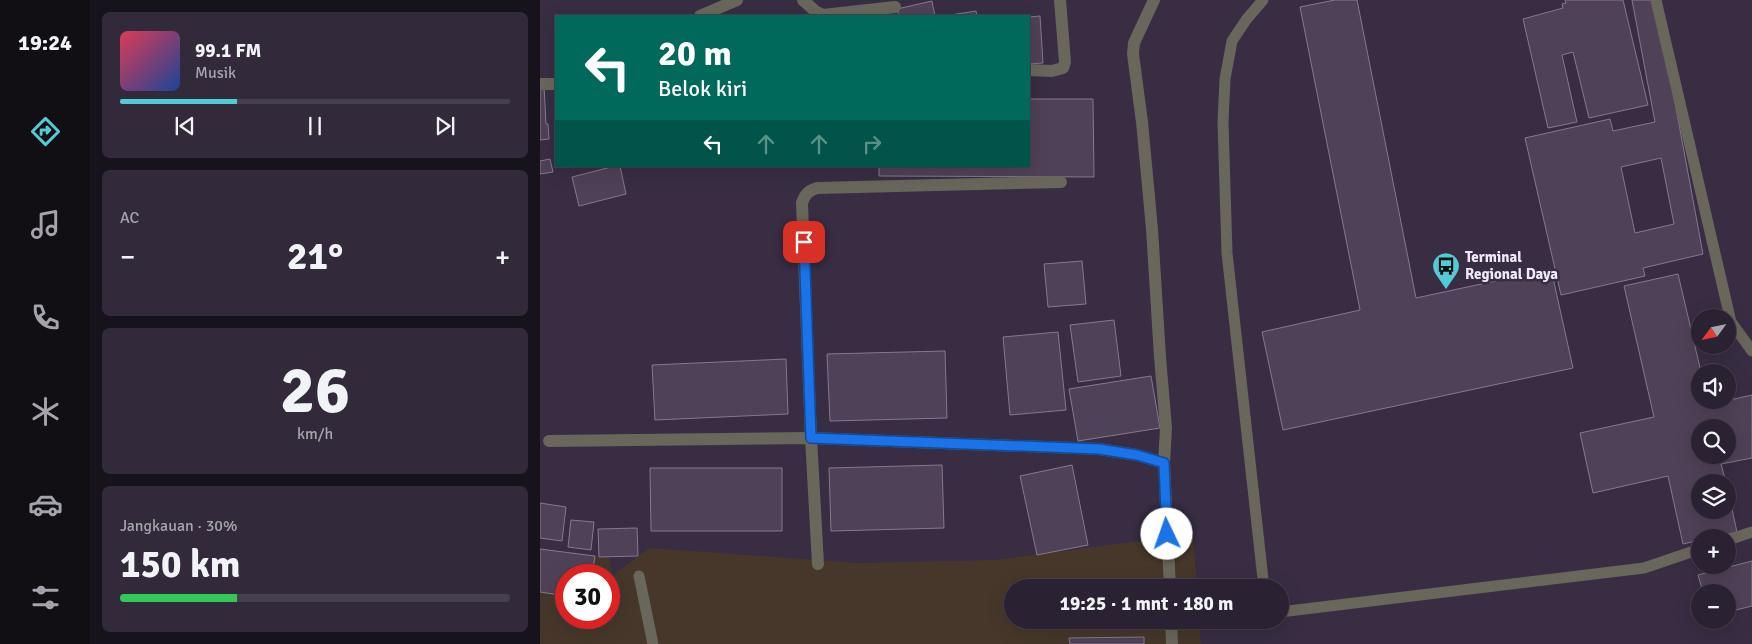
<!DOCTYPE html>
<html lang="id">
<head>
<meta charset="utf-8">
<style>
	body { margin:0; font-family:Signika,sans-serif; background:#322a3a; color:#f1f3f6; height:100vh; display:flex; flex-direction:column; font-size:19px; white-space:nowrap }
	* { box-sizing:border-box; margin:0 }
	p { font-size:16px; color:#a5a4ac }
	.icon { flex:none; width:28px; height:28px; fill:none; stroke:currentColor; stroke-width:2; stroke-linecap:round; stroke-linejoin:round }
	.map { position:relative; flex:1; overflow:hidden }
	.side { display:flex; flex-direction:column; gap:12px; padding:12px; background:#17131c; width:450px }
	.side>* { flex:none }
	.top-card { position:absolute; left:15px; top:15px; width:475px; height:152px; border-radius:0px; box-shadow:0 5px 20px #0002,0 0 0 1px #463f4d; background:#00695c; color:#fff; overflow:hidden }
	.needle { width:32px; rotate:237deg }
	.tools { position:absolute; left:1151px; top:309px; display:grid; gap:10px }
	.tools a { display:grid; place-items:center; width:45px; height:45px; border-radius:50%; background:#2a2232; box-shadow:0 5px 20px #0002,0 0 0 1px #463f4d; font-size:25px }
	.speed { position:absolute; left:15px; top:564px; display:flex; gap:10px; font-size:25px; font-weight:700; text-align:center }
	.speed>* { display:grid; place-content:center; width:65px; height:65px; border-radius:50%; background:#2a2232; box-shadow:0 5px 20px #0002,0 0 0 1px #463f4d; line-height:1 }
	.speed .limit { border:8px solid #d22; background:#fff; color:#111 }
	.pin { position:absolute; display:grid; place-items:center; width:42px; height:42px; color:#fff; margin:-21px; border-radius:10px; box-shadow:0 2px 8px #0006 }
	.me { position:absolute; width:55px; margin:-28px; rotate:357deg; stroke-linejoin:round; filter:drop-shadow(0 0 4px #0008) }
	.turn { display:flex; align-items:center; gap:18px; height:105px; padding:0 20px; font-size:22px }
	.turn .icon { width:65px; height:65px; stroke-width:2.5 }
	.turn b { display:block; font-size:35px; line-height:42px }
	.lanes { display:flex; align-items:center; height:48px; padding:0 20px; background:#0003; justify-content:center; gap:25px; direction:ltr }
	.lanes .off { opacity:.35 }
	.big { font-size:38px; font-weight:700; line-height:1.1 }
	.side .card { flex:1; display:flex; flex-direction:column; justify-content:center; gap:8px; min-width:0; padding:0 18px; border-radius:8px; background:#322a3a }
	.side .dial { align-items:center; gap:0 }
	.dial b { font-size:65px; line-height:1 }
	.song { display:flex; align-items:center; gap:15px }
	.cover { width:60px; height:60px; border-radius:8px; background:linear-gradient(135deg,hsl(350 70% 55%),hsl(220 70% 35%)) }
	.played { height:5px; border-radius:2px; background:linear-gradient(90deg,#52cbd7 30%,#463f4d 30%) }
	.keys { display:flex; justify-content:space-around; direction:ltr }
	.heat { display:flex; justify-content:space-between; align-items:center; font-size:28px; direction:ltr }
	.charge { height:8px; border-radius:4px; background:linear-gradient(90deg,#34c759 30%,#463f4d 0) }
	.trip { position:absolute; left:464px; top:579px; width:285px; height:50px; border-radius:25px; background:#2a2232; box-shadow:0 5px 20px #0002,0 0 0 1px #463f4d; font-weight:700; line-height:50px; text-align:center }
	main { display:flex; flex:1; min-height:0 }
	.tabs { display:flex; flex-direction:column; width:90px; justify-content:space-around; align-items:center; background:#110e14; color:#a5a4ac }
	.tabs .icon { width:35px; height:35px }
	.tabs .current { color:#52cbd7 }
	.tabs b { font-size:22px; color:#f1f3f6 }
	.map>svg:first-child { display:block }
	.industrial { fill:#46372a; fill-rule:evenodd }
	.building { fill:#4f4157; stroke:#877890; fill-rule:evenodd }
	.lines { fill:none; stroke-linecap:round; stroke-linejoin:round }
	.lane { stroke:#69665b; stroke-width:11 }
	.street { stroke:#69665b; stroke-width:12 }
	.route-casing { stroke:#114b97; stroke-width:12 }
	.route { stroke:#1a73e8; stroke-width:9 }
	.labels { text-anchor:middle; stroke-width:5; stroke-linejoin:round; paint-order:stroke }
	.poi-label { font-size:15px; font-weight:bold; fill:#efe9f7; stroke:#382d43; text-anchor:start }
</style>
</head>
<body>
<main>
<nav class="tabs">
<b>19:24</b>
<svg class="icon current" aria-label="directions" viewBox="0 0 24 24"><path d="M12 3l9 9-9 9-9-9zM9 14v-3h6M13 9l2 2-2 2"/></svg>
<svg class="icon" aria-label="music" viewBox="0 0 24 24"><path d="M9 18V5l10-2v13"/><circle cx="6" cy="18" r="3"/><circle cx="16" cy="16" r="3"/></svg>
<svg class="icon" aria-label="phone" viewBox="0 0 24 24"><path d="M5 4h4l2 5-3 2q2 4 5 5l2-3 5 2v4C11 20 4 13 5 4z"/></svg>
<svg class="icon" aria-label="climate" viewBox="0 0 24 24"><path d="M12 3v18M4 7l16 10M4 17L20 7"/></svg>
<svg class="icon" aria-label="car" viewBox="0 0 24 24"><path d="M5 17H2v-5l4-1 3-4h7l3 4 3 1v5h-3M9 17h6M6 11h13"/><circle cx="7" cy="17" r="2"/><circle cx="17" cy="17" r="2"/></svg>
<svg class="icon" aria-label="filters" viewBox="0 0 24 24"><path d="M4 7h16M4 17h16"/><circle cx="9" cy="7" r="2"/><circle cx="15" cy="17" r="2"/></svg>
</nav>
<section class="side">
<div class="card">
<div class="song"><i class="cover"></i><div><b>99.1 FM</b><p>Musik</p></div></div>
<div class="played"></div>
<div class="keys"><svg class="icon" aria-label="previous" viewBox="0 0 24 24"><path d="M18 5L8 12l10 7zM5 5v14"/></svg><svg class="icon" aria-label="pause" viewBox="0 0 24 24"><path d="M8 5v14M16 5v14"/></svg><svg class="icon" aria-label="next" viewBox="0 0 24 24"><path d="M6 5l10 7-10 7zM19 5v14"/></svg></div>
</div>
<div class="card"><p>AC</p>
<div class="heat"><a>−</a><b class="big">21°</b><a>+</a></div>
</div>
<div class="card dial"><b>26</b><p>km/h</p></div>
<div class="card"><p>Jangkauan · 30%</p><b class="big">150 km</b><div class="charge"></div></div>
</section>
<div class="map">
<svg width="1212" height="644" viewBox="0 0 1212 644">
	<rect width="100%" height="100%" fill="#382d43"/>
	<path class="industrial" d="M653,534L657,587L472,588V620H659L661,644H0V549L69,557L73,575L110,548L317,563L455,560ZM26,575H69V618H26Z"/>
	<g class="building">
		<polygon points="795,0 817,0 876,298 1011,269 1033,368 743,430 722,332 820,310 760,7"/>
		<polygon points="1025,0 1083,0 1108,105 1049,118 1033,52 1022,55 1037,122 1008,128 983,19 1023,8 1022,4 1026,3"/>
		<path d="M1092,0H1116L1163,254L1103,268L1105,276L1021,295L985,138L1070,119L1073,131L1115,122ZM1121,158L1134,224L1095,233L1081,167Z"/>
		<polygon points="392,1 395,16 359,16 357,9"/>
		<polygon points="436,11 437,16 404,16"/>
		<polygon points="500,16 503,63 489,64 489,17"/>
		<polygon points="0,86 4,86 6,124 8,124 9,139 0,140"/>
		<polygon points="489,99 553,99 554,177 339,176 339,166 489,166"/>
		<polygon points="10,159 13,172 0,174 0,161"/>
		<polygon points="75,166 80,166 86,194 39,206 32,177"/>
		<polygon points="542,261 546,304 508,307 504,264"/>
		<path d="M1138,274L1161,372L1160,400H1167L1168,405L1212,395V458L1181,464L1186,482H1160V510H1188V491L1197,532L1170,538H1160V540L1143,544L1128,476L1053,493L1040,433L1114,417L1084,286ZM1160,428H1188V455H1160Z"/>
		<polygon points="574,320 581,376 538,382 530,325"/>
		<polygon points="518,332 526,410 470,415 463,337"/>
		<polygon points="405,351 407,418 290,421 287,354"/>
		<polygon points="246,359 248,414 115,420 112,365"/>
		<polygon points="611,376 620,428 538,441 529,389"/>
		<polygon points="402,465 404,528 291,531 289,468"/>
		<polygon points="532,465 548,545 497,555 480,476"/>
		<polygon points="110,468 242,468 242,531 111,531"/>
		<polygon points="0,503 26,507 22,541 0,538"/>
		<polygon points="31,520 54,522 51,550 28,547"/>
		<polygon points="97,528 98,556 59,557 58,529"/>
		<polygon points="0,549 55,556 52,575 26,575 26,596 0,592"/>
		<polygon points="1212,561 1212,606 1188,612 1188,592 1163,592 1158,575"/>
		<polygon points="604,637 604,644 530,644 529,638"/>
	</g>
	<g class="lines">
		<g class="lane">
			<polyline points="723,0 706,20 692,41 685,79 683,122 687,253 724,588"/>
			<polyline points="1116,0 1191,322 1212,351"/>
			<polyline points="1188,540 1212,532"/>
			<polyline points="99,576 113,644"/>
			<polyline points="740,612 1104,568 1160,549"/>
		</g>
		<g class="street">
			<polyline points="263,0 275,11 283,15 355,7"/>
			<polyline points="614,0 594,43 593,54 602,122 612,229 620,357 626,428 624,463 630,588"/>
			<polyline points="160,16 197,0"/>
			<polyline points="489,70 512,71 523,68 525,62 520,0"/>
			<polyline points="0,84 16,84"/>
			<polyline points="9,441 271,438 559,449 597,455 624,463"/>
			<path d="M278,564L271,438L262,203C265,194 268,191 277,188L521,182"/>
			<polyline points="631,620 632,644"/>
		</g>
	</g>
	<g class="lines">
		<g class="route-casing">
			<polyline id="route" points="264,242 271,438 559,449 597,455 624,463 627,534"/>
		</g>
		<use href="#route" class="route"/>
	</g>
	<defs>
		<g id="bus-pin" transform="scale(1.4375)"><path d="M0 17L-7.5 6A9.5 9.5 0 1 1 7.5 6Z" fill="#52cbd7" stroke="#382d43"/><path d="M-5-6H5V4H4V6H2V4H-2V6H-4V4H-5ZM-3.5-4V0h7V-4ZM-3.5 1.2v1.5H-2V1.2ZM2 1.2v1.5H3.5V1.2Z" fill="#111"/></g>
	</defs>
	<g fill-rule="evenodd">
		<use href="#bus-pin" x="906" y="266"/>
	</g>
	<g class="labels">
		<g class="poi-label">
			<text x="925" y="262">Terminal<tspan x="925" dy="17">Regional Daya</tspan></text>
		</g>
	</g>
</svg>
<div class="tools">
<a><svg class="needle" viewBox="-14 -14 28 28"><path d="M0-13l5 13h-10z" fill="#e53935"/><path d="M0 13l5-13h-10z" fill="#a5a4ac"/></svg></a>
<a><svg class="icon" aria-label="sound" viewBox="0 0 24 24"><path d="M4 9h4l5-4v14l-5-4H4zM17 9q2 3 0 6"/></svg></a>
<a><svg class="icon" aria-label="search" viewBox="0 0 24 24"><circle cx="10" cy="10" r="6"/><path d="M15 15l6 6"/></svg></a>
<a><svg class="icon" aria-label="layers" viewBox="0 0 24 24"><path d="M12 4l9 5-9 5-9-5zM3 14l9 5 9-5"/></svg></a>
<a>+</a>
<a>−</a>
</div>
<div class="speed"><div class="limit">30</div></div>
<div class="pin" style="left:264px;top:242px;background:#d93025"><svg class="icon" aria-label="arrive" viewBox="0 0 24 24"><path d="M6 21V4h12l-3 4 3 4H6"/></svg></div>
<svg class="me" style="left:627px;top:534px" viewBox="-20 -20 40 40"><circle r="19" fill="#fff"/><path d="M0-13L10 11 0 6-10 11z" fill="#1a73e8"/></svg>
<div class="trip">19:25 · 1 mnt · 180 m</div>
<div class="top-card">
<div class="turn"><svg class="icon" aria-label="left" viewBox="0 0 24 24"><path d="M17 20v-9H6M10 6l-5 5 5 5"/></svg><div><b>20 m</b>Belok kiri</div></div>
<div class="lanes"><svg class="icon" aria-label="left" viewBox="0 0 24 24"><path d="M17 20v-9H6M10 6l-5 5 5 5"/></svg><svg class="icon off" aria-label="ahead" viewBox="0 0 24 24"><path d="M12 20V5M6 11l6-6 6 6"/></svg><svg class="icon off" aria-label="ahead" viewBox="0 0 24 24"><path d="M12 20V5M6 11l6-6 6 6"/></svg><svg class="icon off" aria-label="right" viewBox="0 0 24 24"><path d="M7 20v-9h11M14 6l5 5-5 5"/></svg></div>
</div>
</div>
</main>
</body>
</html>
